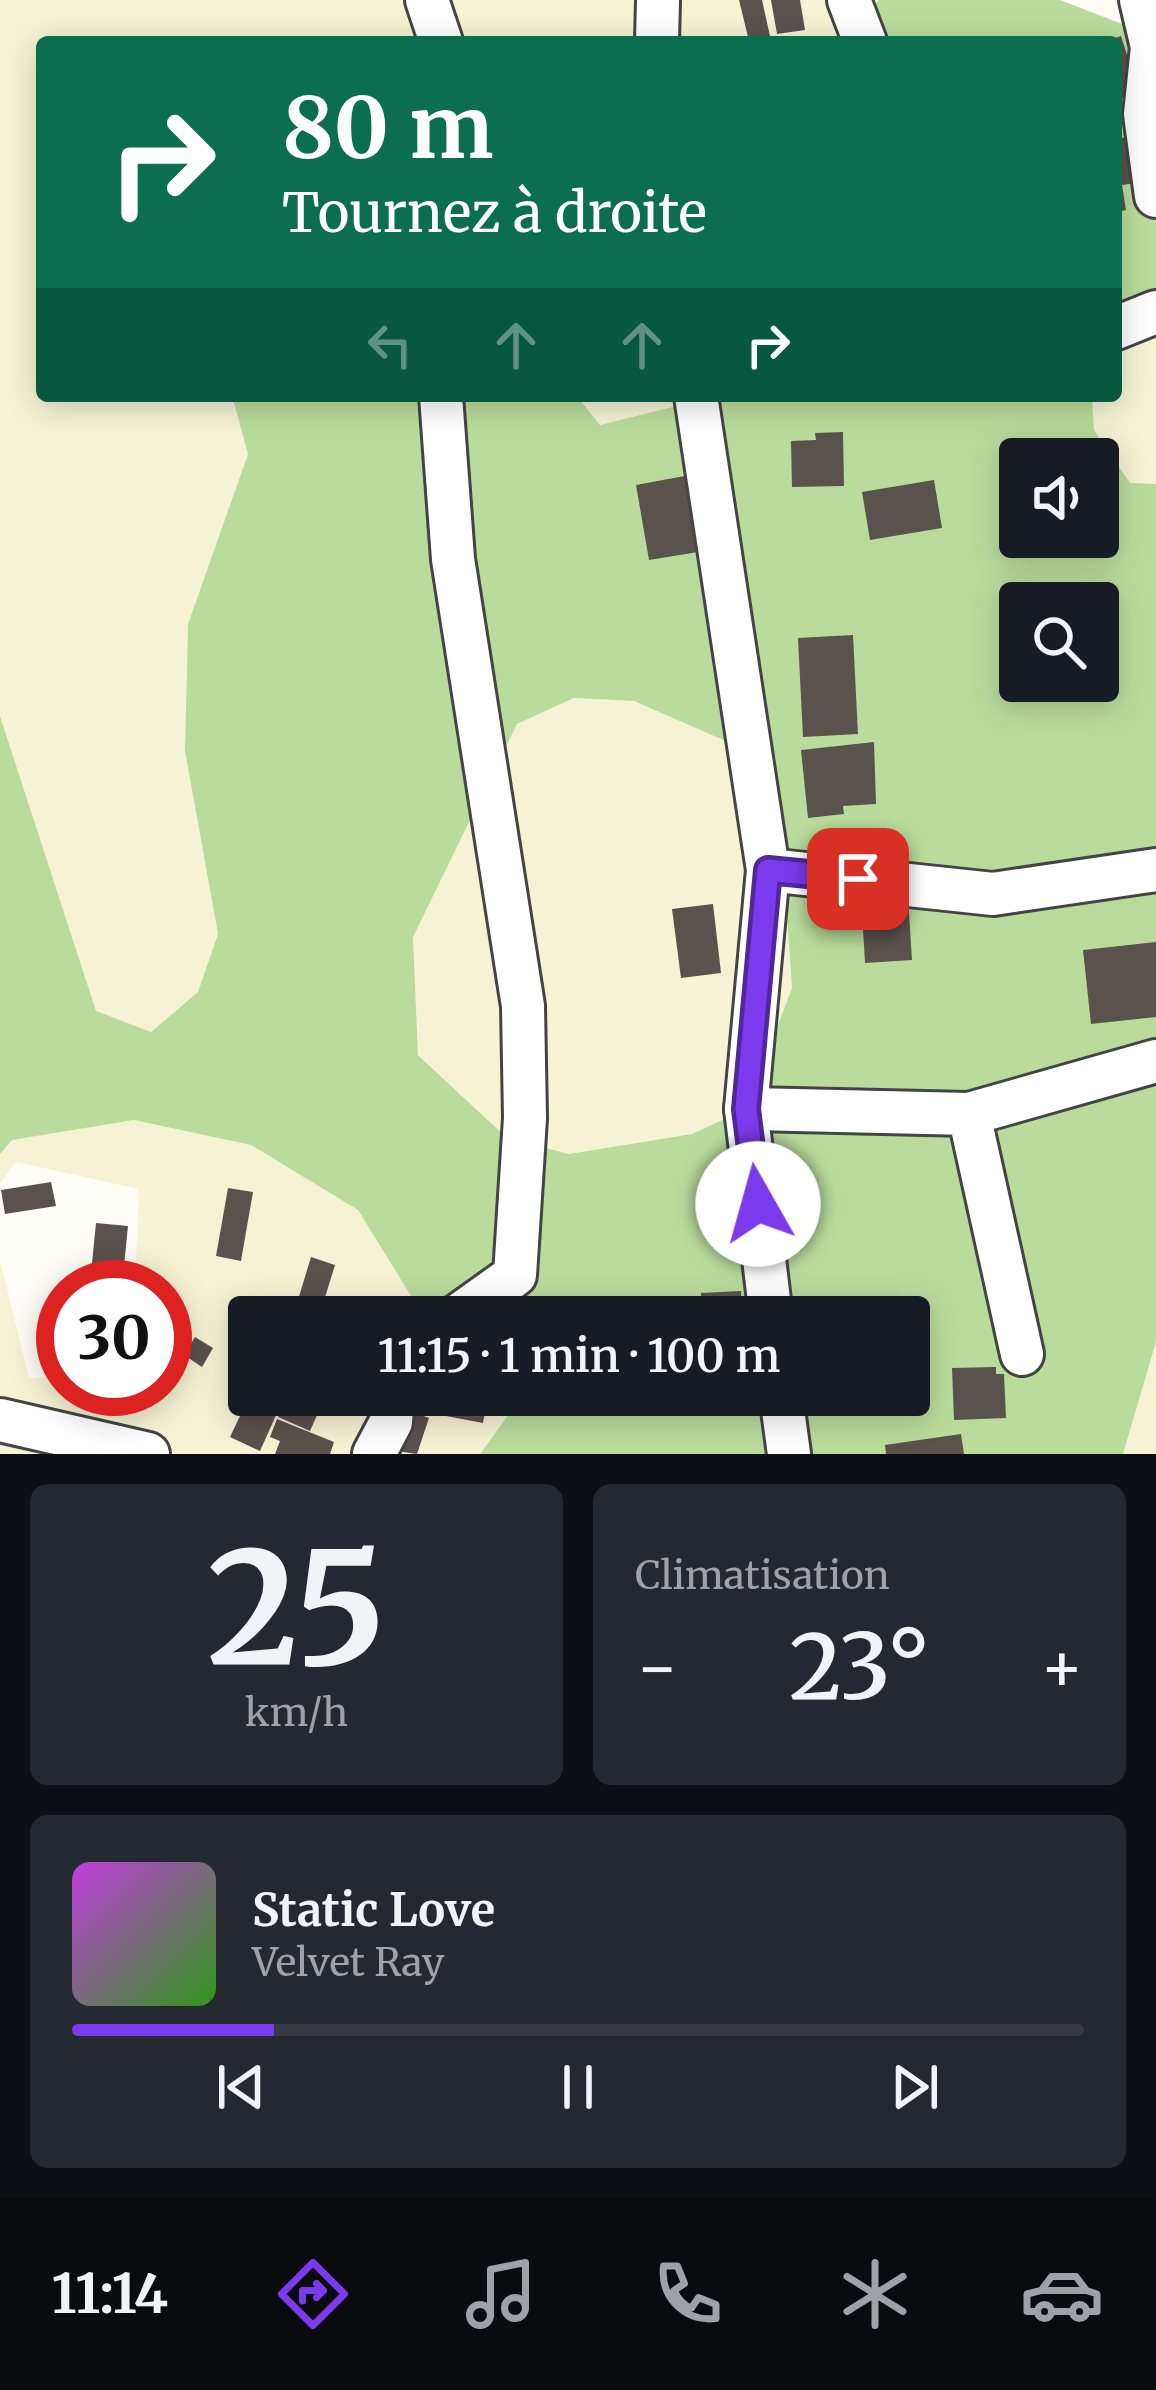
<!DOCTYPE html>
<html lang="fr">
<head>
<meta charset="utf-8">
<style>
	body { margin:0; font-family:Merriweather,serif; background:#242831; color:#f1f3f6; height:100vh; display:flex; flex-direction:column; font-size:45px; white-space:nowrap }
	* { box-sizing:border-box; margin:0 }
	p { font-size:39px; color:#9ea1a6 }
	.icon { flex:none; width:66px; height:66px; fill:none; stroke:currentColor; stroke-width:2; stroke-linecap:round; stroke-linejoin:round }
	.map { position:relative; height:1454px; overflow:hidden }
	.drawer { display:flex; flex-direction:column; gap:30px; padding:30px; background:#0d0f14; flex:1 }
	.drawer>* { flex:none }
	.guide { position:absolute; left:36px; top:36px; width:1086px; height:366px; border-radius:12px; box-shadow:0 6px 30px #0003; background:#0b6e4f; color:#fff; overflow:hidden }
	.controls { position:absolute; left:999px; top:438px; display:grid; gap:24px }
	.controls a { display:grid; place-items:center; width:120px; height:120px; border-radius:12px; background:#171b24; box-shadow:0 6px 30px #0003; font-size:60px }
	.speed { position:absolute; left:36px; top:1260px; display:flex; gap:24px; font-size:60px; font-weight:700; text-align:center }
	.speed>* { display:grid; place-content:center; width:156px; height:156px; border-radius:50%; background:#171b24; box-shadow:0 6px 30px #0003; line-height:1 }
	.speed .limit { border:18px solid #d22; background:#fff; color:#111 }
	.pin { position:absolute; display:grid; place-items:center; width:102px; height:102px; color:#fff; margin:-51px; border-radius:24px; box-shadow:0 6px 18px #0006 }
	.me { position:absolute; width:132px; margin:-66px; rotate:353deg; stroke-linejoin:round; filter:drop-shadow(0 0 9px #0008) }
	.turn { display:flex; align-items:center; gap:42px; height:252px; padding:0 48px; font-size:54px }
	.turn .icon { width:156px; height:156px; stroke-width:2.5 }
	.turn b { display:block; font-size:84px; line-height:102px }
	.lanes { display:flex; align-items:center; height:114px; padding:0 48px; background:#0003; justify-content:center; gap:60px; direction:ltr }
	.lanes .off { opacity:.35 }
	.big { font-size:90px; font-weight:600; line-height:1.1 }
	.drawer .widget { flex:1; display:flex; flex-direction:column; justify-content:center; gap:18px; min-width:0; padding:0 42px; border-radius:18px; background:#242831 }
	.drawer .dial { align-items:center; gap:0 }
	.dial b { font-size:156px; line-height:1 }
	.song { display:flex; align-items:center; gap:36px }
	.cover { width:144px; height:144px; border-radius:18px; background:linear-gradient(135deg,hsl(290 70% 55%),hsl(110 70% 35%)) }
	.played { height:12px; border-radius:6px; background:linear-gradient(90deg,#7c3aed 20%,#363941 20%) }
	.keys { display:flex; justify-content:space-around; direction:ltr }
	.heat { display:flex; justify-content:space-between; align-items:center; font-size:66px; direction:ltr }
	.drawer .tiles { flex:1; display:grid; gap:30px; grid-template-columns:1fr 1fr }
	.widget:last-child { grid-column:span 2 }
	.trip { position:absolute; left:228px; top:1296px; width:702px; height:120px; border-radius:12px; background:#171b24; box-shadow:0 6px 30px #0003; font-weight:600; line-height:120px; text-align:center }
	.dock { display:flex; height:192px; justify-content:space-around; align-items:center; background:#090b0e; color:#9ea1a6 }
	.dock .icon { width:84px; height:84px }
	.dock .on { color:#7c3aed }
	.dock b { font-size:54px; color:#f1f3f6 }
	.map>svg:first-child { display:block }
	.farmland { fill:#f6f3d4 }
	.forest { fill:#b9dc9c; fill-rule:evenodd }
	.building { fill:#5a524d }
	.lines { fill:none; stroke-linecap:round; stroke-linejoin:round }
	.minor-casing { stroke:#444; stroke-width:48 }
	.minor { stroke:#fff; stroke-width:42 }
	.route-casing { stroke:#51269a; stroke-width:30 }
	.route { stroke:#7c3aed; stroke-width:21 }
</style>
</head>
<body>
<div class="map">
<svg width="1156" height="1454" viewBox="0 0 1156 1454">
	<rect width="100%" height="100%" fill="#fffdf5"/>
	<g class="farmland">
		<polygon points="0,0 879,0 862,17 864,42 42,42 42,396 232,396 248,454 188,624 185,751 218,934 198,992 151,1032 96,1012 0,716"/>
		<polygon points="1156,315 1156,484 1131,484 1094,430 1092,396 1116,396 1116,348"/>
		<polygon points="577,396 716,396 600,425"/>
		<polygon points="574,698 634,701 746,750 779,801 792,988 746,1109 692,1134 570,1154 506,1137 418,1054 413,937 517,724"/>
		<polygon points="134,1120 251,1145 358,1210 424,1317 249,1317 249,1395 523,1395 480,1454 0,1454 0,1260 29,1378 63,1377 63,1389 165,1389 165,1287 135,1287 139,1189 16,1162 0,1184 0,1154 11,1140"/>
		<polygon points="1156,1342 1156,1454 1123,1454"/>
	</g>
	<g class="forest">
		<polygon points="879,0 1060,0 1156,37 1156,315 1116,348 1116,42 864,42 862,17"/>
		<path d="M232,396H577L600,425L716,396H1092L1094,430L1130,483L1156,484V1342L1123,1454H480L523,1395H909V1317H424L358,1210L251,1145L134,1120L12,1140L0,1154V716L96,1011L151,1032L198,992L218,934L185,751L188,624L248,454ZM1020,459H1098V537H1020ZM1020,603H1098V681H1020ZM574,698L634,701L746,750L779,800L792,988L746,1109L692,1134L569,1154L506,1137L418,1055L413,937L517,724Z"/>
	</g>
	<g class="building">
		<polygon points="739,0 762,0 770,36 749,41"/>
		<polygon points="771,0 800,0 805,30 777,34"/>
		<polygon points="1121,36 1139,92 1116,100 1116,42 1106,41"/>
		<polygon points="1128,137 1136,183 1122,185 1126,210 1116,212 1116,139"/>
		<polygon points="843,432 844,486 792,487 791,441 816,440 815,433"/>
		<polygon points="690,475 704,551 649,560 636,485"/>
		<polygon points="934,480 942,528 870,540 862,492"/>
		<polygon points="853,635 858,734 803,737 798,638"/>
		<polygon points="874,742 876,804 843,806 844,814 808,818 801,750"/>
		<polygon points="827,889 843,904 826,923 810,908"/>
		<polygon points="908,897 912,960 865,963 862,911 889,910 888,899"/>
		<polygon points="713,904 721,973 681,978 672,909"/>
		<polygon points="1156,942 1156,1017 1091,1024 1083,950"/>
		<polygon points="51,1182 56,1206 5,1214 1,1190"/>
		<polygon points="228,1188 253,1192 241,1261 216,1256"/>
		<polygon points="96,1223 128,1226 122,1286 90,1283"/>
		<polygon points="311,1257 335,1265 319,1317 297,1317 294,1313"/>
		<polygon points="741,1291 742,1317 702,1317 701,1293"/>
		<polygon points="195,1337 213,1348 202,1367 184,1355"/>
		<polygon points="996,1367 996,1374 1004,1374 1006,1418 954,1420 952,1368"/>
		<polygon points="288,1395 326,1395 310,1431 278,1417"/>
		<polygon points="429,1395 488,1395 483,1423 425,1412"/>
		<polygon points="634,1395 668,1395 668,1407 635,1408"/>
		<polygon points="248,1399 277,1413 260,1451 230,1437"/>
		<polygon points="410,1411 429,1418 417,1454 396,1451"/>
		<polygon points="277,1419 334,1442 330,1454 275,1454 280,1441 270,1437"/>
		<polygon points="961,1434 964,1454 886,1454 885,1445"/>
	</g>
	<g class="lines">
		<g class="minor-casing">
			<g id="minor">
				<polyline points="427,0 441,42"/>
				<polyline points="849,0 865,42"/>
				<polyline points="1141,0 1152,47 1145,114 1156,196"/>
				<polyline points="657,42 658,0"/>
				<polyline points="1116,328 1156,312"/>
				<polyline points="441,396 453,559 523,1006 525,1118 515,1275 456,1317"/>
				<polyline points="696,396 768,870 746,1109 771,1317"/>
				<polyline points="768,870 993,894 1156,870"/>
				<polyline points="746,1109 969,1114 1022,1354"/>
				<polyline points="969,1114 1156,1061"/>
				<polyline points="781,1395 789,1454"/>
				<polyline points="0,1420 148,1454"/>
				<polyline points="374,1454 391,1422 393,1395"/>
			</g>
		</g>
		<use href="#minor" class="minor"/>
	</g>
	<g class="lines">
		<g class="route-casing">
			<polyline id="route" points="758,1204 746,1109 768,870 858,879"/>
		</g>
		<use href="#route" class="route"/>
	</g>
</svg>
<div class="controls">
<a><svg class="icon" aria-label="sound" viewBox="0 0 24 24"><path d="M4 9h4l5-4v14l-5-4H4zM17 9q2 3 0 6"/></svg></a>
<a><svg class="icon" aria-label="search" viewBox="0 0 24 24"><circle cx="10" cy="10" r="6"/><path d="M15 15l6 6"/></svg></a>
</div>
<div class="speed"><div class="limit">30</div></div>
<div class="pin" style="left:858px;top:879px;background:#d93025"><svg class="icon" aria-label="arrive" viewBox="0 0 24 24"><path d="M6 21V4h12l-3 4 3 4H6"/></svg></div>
<svg class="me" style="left:758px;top:1204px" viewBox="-20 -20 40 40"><circle r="19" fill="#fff"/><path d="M0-13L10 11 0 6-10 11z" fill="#7c3aed"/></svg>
<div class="trip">11:15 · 1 min · 100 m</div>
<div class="guide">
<div class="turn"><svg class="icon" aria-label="right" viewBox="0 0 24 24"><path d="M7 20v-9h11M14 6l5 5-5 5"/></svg><div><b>80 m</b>Tournez à droite</div></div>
<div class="lanes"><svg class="icon off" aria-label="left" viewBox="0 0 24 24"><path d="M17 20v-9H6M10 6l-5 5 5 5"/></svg><svg class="icon off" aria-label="ahead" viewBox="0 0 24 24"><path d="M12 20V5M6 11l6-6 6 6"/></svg><svg class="icon off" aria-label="ahead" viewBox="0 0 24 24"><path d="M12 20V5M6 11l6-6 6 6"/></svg><svg class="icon" aria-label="right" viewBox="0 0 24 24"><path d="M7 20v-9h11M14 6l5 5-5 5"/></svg></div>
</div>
</div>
<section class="drawer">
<div class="tiles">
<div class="widget dial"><b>25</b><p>km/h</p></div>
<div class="widget"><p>Climatisation</p>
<div class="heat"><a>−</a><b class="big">23°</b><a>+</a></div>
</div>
<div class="widget">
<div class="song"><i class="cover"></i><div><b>Static Love</b><p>Velvet Ray</p></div></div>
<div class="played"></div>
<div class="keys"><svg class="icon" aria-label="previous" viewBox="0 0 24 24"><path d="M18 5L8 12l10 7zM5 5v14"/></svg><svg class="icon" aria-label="pause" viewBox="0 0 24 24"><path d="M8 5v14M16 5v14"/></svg><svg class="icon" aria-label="next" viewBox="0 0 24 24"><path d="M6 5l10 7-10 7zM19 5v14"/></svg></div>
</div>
</div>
</section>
<nav class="dock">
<b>11:14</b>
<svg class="icon on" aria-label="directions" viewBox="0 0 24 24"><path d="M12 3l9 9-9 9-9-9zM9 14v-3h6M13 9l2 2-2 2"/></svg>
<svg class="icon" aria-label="music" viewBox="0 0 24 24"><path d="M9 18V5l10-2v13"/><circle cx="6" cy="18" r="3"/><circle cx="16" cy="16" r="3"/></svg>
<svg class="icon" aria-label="phone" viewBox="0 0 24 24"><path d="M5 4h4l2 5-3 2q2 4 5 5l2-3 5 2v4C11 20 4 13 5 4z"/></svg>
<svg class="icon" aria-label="climate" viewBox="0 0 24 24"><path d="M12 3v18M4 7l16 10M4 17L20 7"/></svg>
<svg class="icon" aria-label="car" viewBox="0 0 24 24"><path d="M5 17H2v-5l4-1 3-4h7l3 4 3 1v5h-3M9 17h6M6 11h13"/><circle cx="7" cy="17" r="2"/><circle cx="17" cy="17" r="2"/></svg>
</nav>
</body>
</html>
